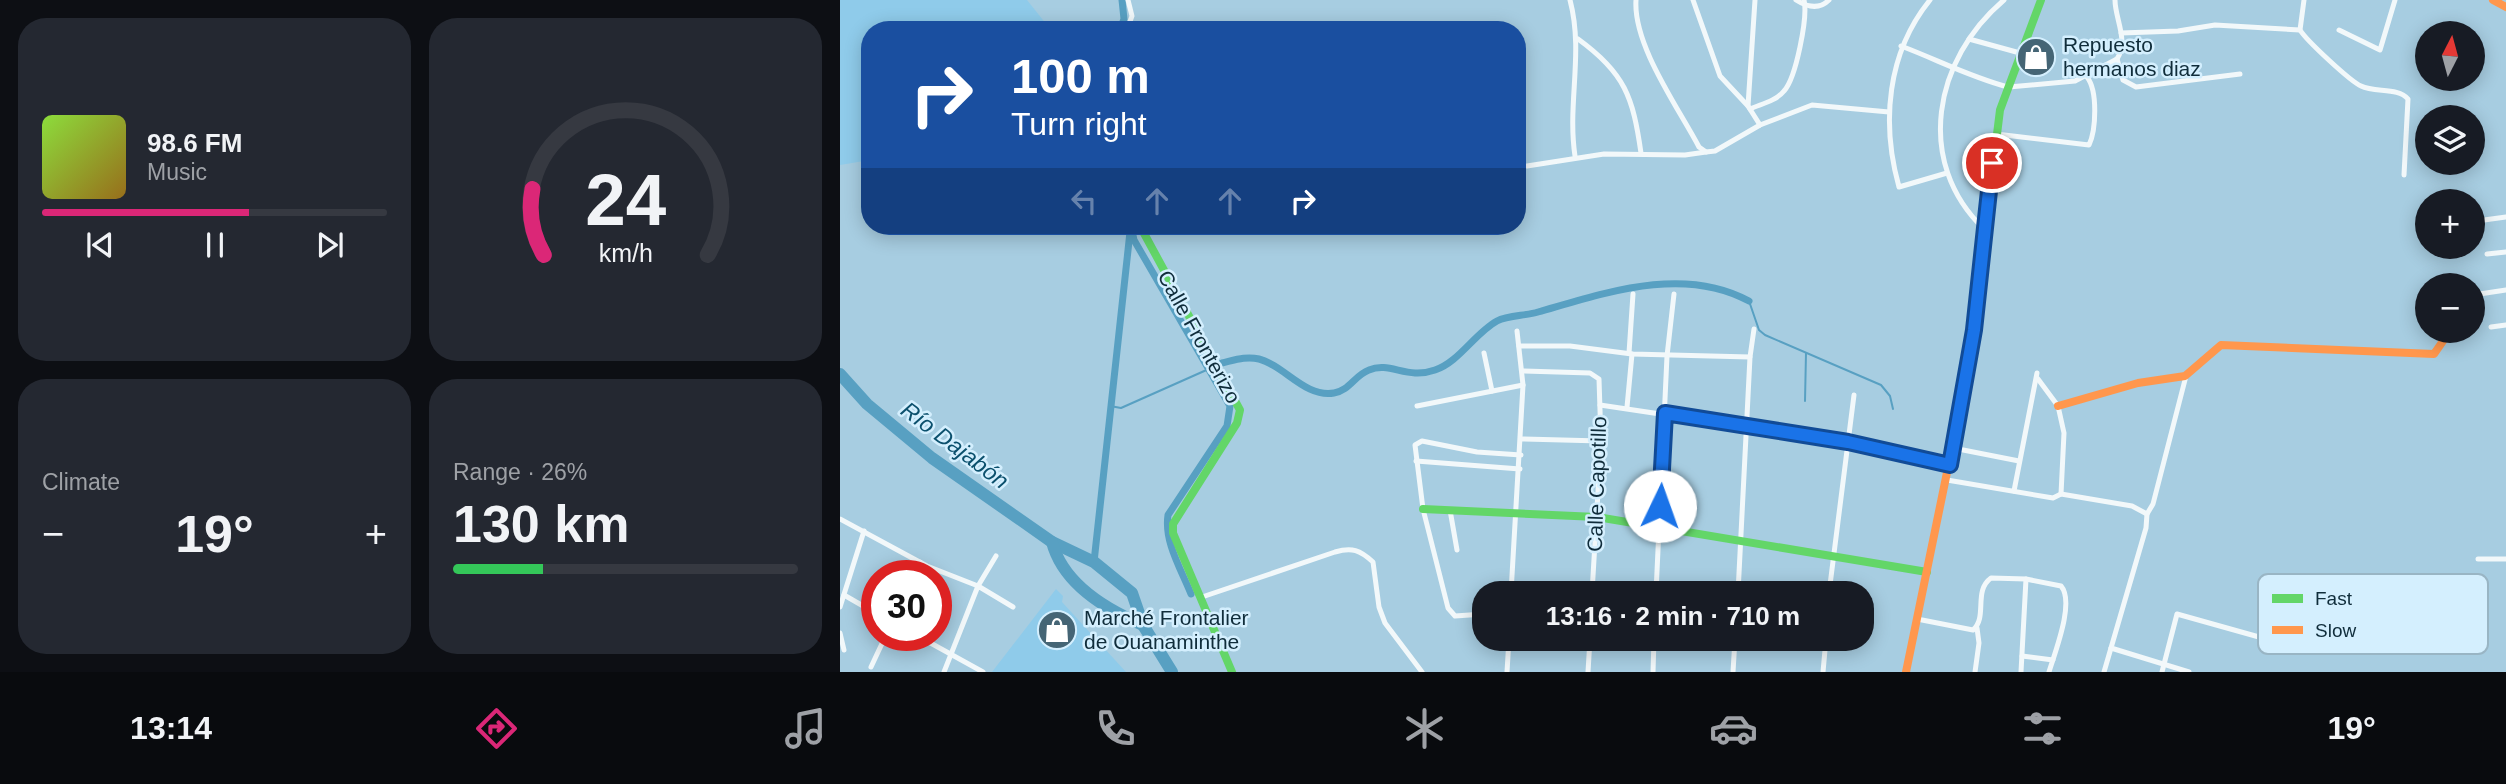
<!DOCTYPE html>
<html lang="en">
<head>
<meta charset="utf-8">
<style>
	body { margin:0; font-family:Arial,sans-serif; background:#242831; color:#f1f3f6; height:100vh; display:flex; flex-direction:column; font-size:26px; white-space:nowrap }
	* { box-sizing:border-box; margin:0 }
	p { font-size:23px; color:#9ea1a6 }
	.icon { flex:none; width:38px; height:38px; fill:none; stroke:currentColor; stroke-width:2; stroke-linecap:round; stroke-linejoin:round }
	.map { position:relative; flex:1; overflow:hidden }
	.panel { display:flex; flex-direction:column; gap:18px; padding:18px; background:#0d0f14; width:840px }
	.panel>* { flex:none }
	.guide { position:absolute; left:21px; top:21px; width:665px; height:214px; border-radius:28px; box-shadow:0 4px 18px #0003; background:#1a4fa0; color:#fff; overflow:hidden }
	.needle { width:46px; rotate:6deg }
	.buttons { position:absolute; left:1575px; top:21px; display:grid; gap:14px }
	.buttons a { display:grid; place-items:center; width:70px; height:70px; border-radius:50%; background:#171b24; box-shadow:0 4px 18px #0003; font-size:35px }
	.speed { position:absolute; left:21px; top:560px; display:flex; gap:14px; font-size:35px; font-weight:700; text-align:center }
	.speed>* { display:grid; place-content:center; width:91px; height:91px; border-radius:50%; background:#171b24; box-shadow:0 4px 18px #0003; line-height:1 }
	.speed .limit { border:10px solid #d22; background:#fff; color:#111 }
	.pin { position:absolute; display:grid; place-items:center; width:60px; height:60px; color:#fff; margin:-30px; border:4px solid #fff; border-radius:50%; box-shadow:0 2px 7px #0007 }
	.me { position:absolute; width:77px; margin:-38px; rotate:3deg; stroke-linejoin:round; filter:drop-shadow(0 0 5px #0008) }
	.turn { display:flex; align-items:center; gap:24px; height:147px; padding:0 35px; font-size:32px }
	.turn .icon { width:91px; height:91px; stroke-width:2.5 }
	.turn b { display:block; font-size:49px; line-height:60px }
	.lanes { display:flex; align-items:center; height:66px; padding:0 35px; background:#0003; justify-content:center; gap:35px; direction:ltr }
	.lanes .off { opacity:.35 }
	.big { font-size:52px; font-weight:700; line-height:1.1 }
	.panel .tile { flex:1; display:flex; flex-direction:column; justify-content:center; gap:10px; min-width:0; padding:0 24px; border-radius:28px; background:#242831 }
	.panel .dial { align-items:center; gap:0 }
	.dial svg { height:182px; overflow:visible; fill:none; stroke:#363941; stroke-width:7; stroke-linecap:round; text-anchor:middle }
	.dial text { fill:#f1f3f6; stroke:none }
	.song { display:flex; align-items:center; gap:21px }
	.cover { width:84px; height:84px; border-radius:10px; background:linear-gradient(135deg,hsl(90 70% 55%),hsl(40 70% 35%)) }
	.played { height:7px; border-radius:4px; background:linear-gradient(90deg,#db2777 60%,#363941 60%) }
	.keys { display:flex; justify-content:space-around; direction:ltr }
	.heat { display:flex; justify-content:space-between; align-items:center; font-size:38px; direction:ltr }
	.charge { height:10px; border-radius:5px; background:linear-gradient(90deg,#34c759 26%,#363941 0) }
	.panel .tiles { flex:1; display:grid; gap:18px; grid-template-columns:repeat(2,1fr) }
	.trip { position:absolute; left:632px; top:581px; width:402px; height:70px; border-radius:28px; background:#171b24; box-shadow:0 4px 18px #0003; font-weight:700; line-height:70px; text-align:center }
	.menu { display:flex; height:112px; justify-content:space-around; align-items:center; background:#090b0e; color:#9ea1a6 }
	.menu .icon { width:49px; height:49px }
	.menu .on { color:#db2777 }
	.menu b { font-size:32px; color:#f1f3f6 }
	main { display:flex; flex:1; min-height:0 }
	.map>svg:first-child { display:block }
	.built { fill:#8fcbea }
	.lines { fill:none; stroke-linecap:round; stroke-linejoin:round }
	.stream { stroke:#58a0c2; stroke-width:2 }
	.canal { stroke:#58a0c2; stroke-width:7 }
	.river { stroke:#58a0c2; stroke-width:12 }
	.street { stroke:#f2f8fa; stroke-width:5 }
	.fast { stroke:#63d668; stroke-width:8 }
	.slow { stroke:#ff974d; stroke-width:8 }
	.route-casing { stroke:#114b97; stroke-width:18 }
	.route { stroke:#1a73e8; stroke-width:12 }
	.labels { text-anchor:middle; stroke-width:5; stroke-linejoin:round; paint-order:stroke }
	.poi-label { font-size:21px; fill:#102d3b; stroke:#d4effe; text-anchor:start }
	.street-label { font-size:21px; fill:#102d3b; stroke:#d4effe }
	.water-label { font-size:23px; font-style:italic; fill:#0b506d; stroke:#d4effe }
	.key { fill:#d4effe; stroke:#99b5c4; stroke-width:2 }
	.key-label { font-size:19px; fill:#102d3b }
</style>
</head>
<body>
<main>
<section class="panel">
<div class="tiles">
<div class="tile">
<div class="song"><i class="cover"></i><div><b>98.6 FM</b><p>Music</p></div></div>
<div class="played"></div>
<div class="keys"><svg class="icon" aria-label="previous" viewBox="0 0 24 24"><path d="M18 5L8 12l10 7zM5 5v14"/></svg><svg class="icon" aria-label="pause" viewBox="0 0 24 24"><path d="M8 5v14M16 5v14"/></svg><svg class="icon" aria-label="next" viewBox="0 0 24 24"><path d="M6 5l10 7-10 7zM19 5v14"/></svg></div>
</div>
<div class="tile dial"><svg viewBox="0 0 100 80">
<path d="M14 69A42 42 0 1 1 86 69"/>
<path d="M14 69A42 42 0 0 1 9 40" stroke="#db2777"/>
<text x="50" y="56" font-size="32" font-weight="700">24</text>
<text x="50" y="72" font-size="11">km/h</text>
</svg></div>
<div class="tile"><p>Climate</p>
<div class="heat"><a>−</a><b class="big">19°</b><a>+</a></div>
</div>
<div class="tile"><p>Range · 26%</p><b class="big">130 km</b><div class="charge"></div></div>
</div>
</section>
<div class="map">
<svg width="1666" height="672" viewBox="0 0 1666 672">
	<rect width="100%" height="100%" fill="#a7cde1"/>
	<g class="built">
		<polygon points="0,0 187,0 211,30 30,30 30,160 0,165"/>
		<polygon points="216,589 223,596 222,602 286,672 152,672"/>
	</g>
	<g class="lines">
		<g class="stream">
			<polyline points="909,301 919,330 925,335 1041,385 1050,396 1053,409"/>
			<polyline points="965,401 966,353"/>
			<polyline points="270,406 281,408 371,368"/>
		</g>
		<g class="canal">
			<polyline points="280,30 284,19 282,0"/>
			<path d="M291,226L294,240L390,406L387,426L328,515C324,542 341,569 351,594"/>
			<path d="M382,363C395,360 406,356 419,359C444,365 465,398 494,393C509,391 515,375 529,370C550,361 567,380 595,370C619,362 635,333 657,321C668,315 686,316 698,312C765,293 843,265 909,301"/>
			<polyline points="254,562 290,232"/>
		</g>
		<g class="river">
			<polyline points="0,374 27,404 92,458 212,542 254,562 292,593 303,625 332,672"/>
			<path d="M212,542C223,584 265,609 303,625"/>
		</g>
		<g class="street">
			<path d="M730,0C744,53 727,103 735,156"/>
			<path d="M796,0C793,45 838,107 859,147L866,152L875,151L920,125L972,105L1049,112"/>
			<polyline points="853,0 880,76 908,106"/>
			<polyline points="915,0 908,106 920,125"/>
			<path d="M956,0C967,7 979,10 989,0"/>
			<path d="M1090,0C1047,53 1041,123 1059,187L1107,173"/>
			<path d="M1464,0L1460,30C1467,41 1510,81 1521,86C1535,93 1558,87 1568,99L1564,175"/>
			<polyline points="287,30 292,16 288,0"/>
			<polyline points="1499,30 1540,50 1555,0"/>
			<polyline points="1281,33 1338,31 1375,25 1460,30"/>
			<path d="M738,39C785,73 793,97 801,153"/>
			<polyline points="1129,39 1180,53"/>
			<path d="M1061,46C1098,60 1130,77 1168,87"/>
			<polyline points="1277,59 1283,80 1296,87 1400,74"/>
			<path d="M1169,87L1235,81L1277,59C1289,40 1275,19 1275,0"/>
			<path d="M910,109C921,104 936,101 944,91C956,78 968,17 964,0"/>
			<path d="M1156,134L1249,145C1256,130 1258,91 1247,77"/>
			<polyline points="687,166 764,154 845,155 866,152"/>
			<polyline points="1644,220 1666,217"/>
			<path d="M1144,229C1074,162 1094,59 1164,0"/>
			<polyline points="1647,254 1666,252"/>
			<polyline points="1633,295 1666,290"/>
			<polyline points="1651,327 1666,325"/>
			<polyline points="679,346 730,346 792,354 910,357"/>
			<polyline points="644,353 652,391"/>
			<polyline points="789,353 793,294"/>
			<polyline points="683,371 750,373 759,379 761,441 752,593"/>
			<polyline points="1198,379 1218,406 1224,433 1221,494"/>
			<polyline points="760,405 1008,442 1110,465"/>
			<polyline points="577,406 683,385"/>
			<polyline points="787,407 792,354"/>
			<polyline points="682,439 761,441"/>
			<polyline points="1113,448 1179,461"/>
			<polyline points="576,461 680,469"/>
			<polyline points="1107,480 1213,498 1221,494 1292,506 1307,514"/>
			<polyline points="1174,491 1197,373"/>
			<polyline points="610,510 617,550"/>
			<polyline points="0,519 87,566 138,586 156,556"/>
			<polyline points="1638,559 1666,559"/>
			<polyline points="74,576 80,562"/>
			<polyline points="671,593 683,385 677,331"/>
			<polyline points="816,593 827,356 834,294"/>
			<polyline points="898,593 910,357 914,329"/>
			<polyline points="989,593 1014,395"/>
			<polyline points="4,595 37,614"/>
			<path d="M362,597L495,552C512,547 520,550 533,562L539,607L545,623L582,672"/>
			<polyline points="0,607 24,531"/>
			<polyline points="644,614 615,616 608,608 583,509 575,445 582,441 637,452 681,455"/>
			<path d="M1077,619L1133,630C1148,617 1133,591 1151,578L1186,579L1221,586C1235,602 1215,652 1209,672"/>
			<polyline points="0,633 4,650"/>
			<polyline points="76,635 143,672"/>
			<polyline points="1271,648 1349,672"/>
			<polyline points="1182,656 1213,660"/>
			<polyline points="31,667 46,635"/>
			<polyline points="104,672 138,586 173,607"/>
			<polyline points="667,672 669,639"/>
			<polyline points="748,672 750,639"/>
			<polyline points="813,672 814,639"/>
			<polyline points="893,672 895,639"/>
			<polyline points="983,672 986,639"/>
			<polyline points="1135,672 1139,643 1137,628"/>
			<polyline points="1181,672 1186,579"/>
			<polyline points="1264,672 1306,528 1307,514 1313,504 1346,376"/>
			<polyline points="1322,672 1337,614 1444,644"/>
		</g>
		<g class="fast">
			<polyline points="300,226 400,410 397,423 333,524 333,533 392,672"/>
			<polyline points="1137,296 1160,110 1201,0"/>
			<polyline points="583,509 757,517 1087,572"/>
		</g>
		<g class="slow">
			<polyline points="1653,0 1666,7"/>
			<polyline points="1218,406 1298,383 1345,376 1381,345 1594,354 1610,331"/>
			<polyline points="1066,672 1127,375 1137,296"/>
		</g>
	</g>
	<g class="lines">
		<g class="route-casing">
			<polyline id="route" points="820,506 825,413 1008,442 1110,465 1134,330 1152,163"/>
		</g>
		<use href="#route" class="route"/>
	</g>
	<defs>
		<g id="shop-disc" transform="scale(2.0125)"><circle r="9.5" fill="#456575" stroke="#d4effe"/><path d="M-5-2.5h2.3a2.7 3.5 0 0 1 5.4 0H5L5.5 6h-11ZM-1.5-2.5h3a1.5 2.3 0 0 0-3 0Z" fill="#fff"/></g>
	</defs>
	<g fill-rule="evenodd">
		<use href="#shop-disc" x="1196" y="57"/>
		<use href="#shop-disc" x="217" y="630"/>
	</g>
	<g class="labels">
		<g class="poi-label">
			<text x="1223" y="52">Repuesto<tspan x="1223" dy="24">hermanos diaz</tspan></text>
			<text x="244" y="625">Marché Frontalier<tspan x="244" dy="24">de Ouanaminthe</tspan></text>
		</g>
		<g class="street-label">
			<text transform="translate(359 337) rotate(61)" y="7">Calle Fronterizo</text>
			<text transform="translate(757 484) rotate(-88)" y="7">Calle Capotillo</text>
		</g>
		<g class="water-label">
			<text transform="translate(115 445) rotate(37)" y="8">Río Dajabón</text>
		</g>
	</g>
	<rect x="1418" y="574" width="230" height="80" rx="10" class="key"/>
	<rect x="1432" y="594" width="31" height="9" fill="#63d668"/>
	<rect x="1432" y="626" width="31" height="8" fill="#ff974d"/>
	<g class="key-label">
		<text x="1475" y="605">Fast</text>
		<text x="1475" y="637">Slow</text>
	</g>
</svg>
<div class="buttons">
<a><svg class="needle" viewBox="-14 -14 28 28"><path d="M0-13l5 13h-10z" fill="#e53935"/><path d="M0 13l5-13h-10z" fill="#9ea1a6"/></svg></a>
<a><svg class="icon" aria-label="layers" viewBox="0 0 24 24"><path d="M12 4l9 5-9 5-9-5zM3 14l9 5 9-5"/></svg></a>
<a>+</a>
<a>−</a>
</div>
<div class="speed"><div class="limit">30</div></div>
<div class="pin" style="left:1152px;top:163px;background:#d93025"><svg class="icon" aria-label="arrive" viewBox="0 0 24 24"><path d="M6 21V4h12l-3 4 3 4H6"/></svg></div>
<svg class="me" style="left:820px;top:506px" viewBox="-20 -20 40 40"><circle r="19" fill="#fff"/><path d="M0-13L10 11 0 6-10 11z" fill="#1a73e8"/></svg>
<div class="trip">13:16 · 2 min · 710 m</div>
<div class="guide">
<div class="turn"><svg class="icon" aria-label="right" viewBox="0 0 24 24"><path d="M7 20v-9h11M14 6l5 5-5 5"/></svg><div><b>100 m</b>Turn right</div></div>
<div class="lanes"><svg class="icon off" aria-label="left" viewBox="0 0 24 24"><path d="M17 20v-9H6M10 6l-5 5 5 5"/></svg><svg class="icon off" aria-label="ahead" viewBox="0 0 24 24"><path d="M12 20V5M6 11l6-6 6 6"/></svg><svg class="icon off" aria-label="ahead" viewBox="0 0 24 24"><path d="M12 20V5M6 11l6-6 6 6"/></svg><svg class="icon" aria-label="right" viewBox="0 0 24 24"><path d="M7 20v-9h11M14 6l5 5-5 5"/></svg></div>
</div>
</div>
</main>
<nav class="menu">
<b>13:14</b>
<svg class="icon on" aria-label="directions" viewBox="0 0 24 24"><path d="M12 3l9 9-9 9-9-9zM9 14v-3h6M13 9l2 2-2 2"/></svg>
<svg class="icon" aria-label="music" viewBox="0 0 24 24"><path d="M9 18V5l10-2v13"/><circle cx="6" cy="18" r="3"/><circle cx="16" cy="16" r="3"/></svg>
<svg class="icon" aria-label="phone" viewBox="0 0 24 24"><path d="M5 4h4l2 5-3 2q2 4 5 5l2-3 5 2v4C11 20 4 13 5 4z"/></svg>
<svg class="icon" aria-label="climate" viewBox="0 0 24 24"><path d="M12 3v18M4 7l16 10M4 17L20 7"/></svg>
<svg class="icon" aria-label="car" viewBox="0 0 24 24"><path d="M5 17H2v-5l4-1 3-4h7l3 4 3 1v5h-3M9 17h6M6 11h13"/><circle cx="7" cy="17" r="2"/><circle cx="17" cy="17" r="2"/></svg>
<svg class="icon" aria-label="filters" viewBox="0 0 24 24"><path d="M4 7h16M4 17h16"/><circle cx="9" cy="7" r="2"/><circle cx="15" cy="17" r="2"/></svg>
<b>19°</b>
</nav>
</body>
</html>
